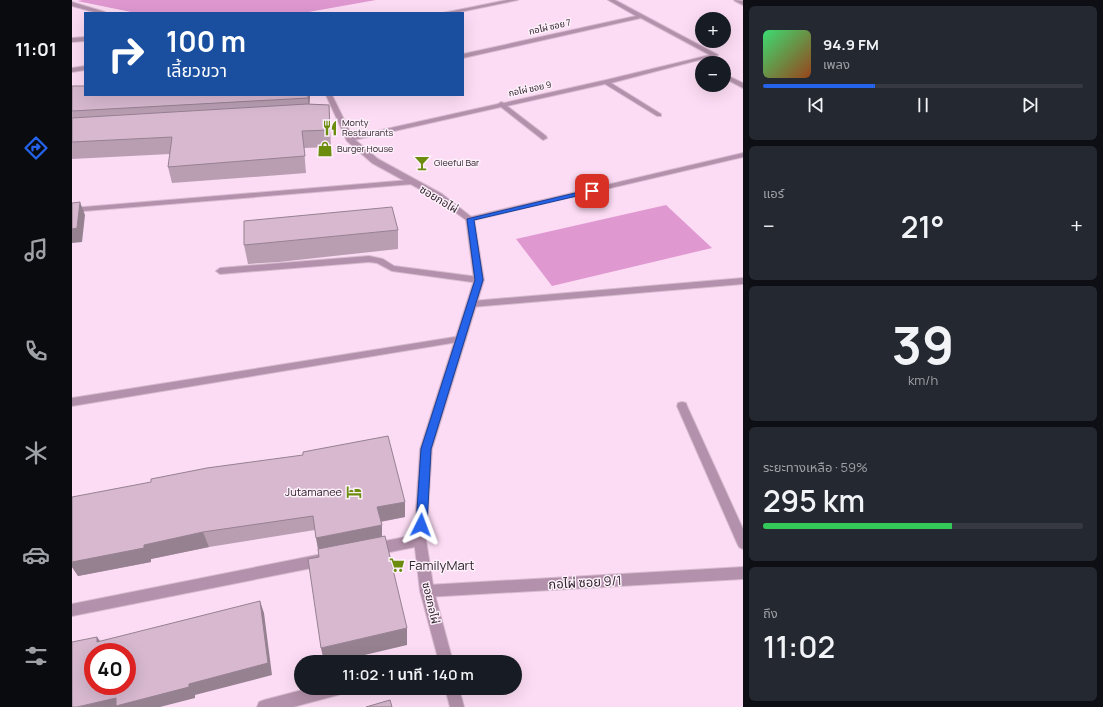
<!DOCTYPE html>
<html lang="th">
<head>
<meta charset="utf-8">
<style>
	body { margin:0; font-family:Manrope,"Noto Sans Thai",sans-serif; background:#242831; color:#f1f3f6; height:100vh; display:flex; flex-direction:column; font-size:15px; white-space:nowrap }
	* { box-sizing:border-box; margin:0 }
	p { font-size:13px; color:#9ea1a6 }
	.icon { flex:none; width:22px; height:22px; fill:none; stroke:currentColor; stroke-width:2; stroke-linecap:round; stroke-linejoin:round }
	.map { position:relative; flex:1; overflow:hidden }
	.drawer { display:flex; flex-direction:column; gap:6px; padding:6px; background:#0d0f14; width:360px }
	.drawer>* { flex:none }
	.hud { position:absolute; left:12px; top:12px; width:380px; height:84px; border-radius:0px; box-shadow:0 4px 16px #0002; background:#1a4fa0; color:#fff; overflow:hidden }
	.tools { position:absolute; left:623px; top:12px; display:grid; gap:8px }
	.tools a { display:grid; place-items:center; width:36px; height:36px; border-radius:50%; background:#171b24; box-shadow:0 4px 16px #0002; font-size:20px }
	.speed { position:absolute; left:12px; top:643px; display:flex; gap:8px; font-size:20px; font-weight:700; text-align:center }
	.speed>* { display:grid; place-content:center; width:52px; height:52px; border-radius:50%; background:#171b24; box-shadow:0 4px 16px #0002; line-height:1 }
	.speed .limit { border:6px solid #d22; background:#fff; color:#111 }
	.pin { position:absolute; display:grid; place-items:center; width:34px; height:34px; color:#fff; margin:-17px; border-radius:8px; box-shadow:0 2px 6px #0006 }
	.me { position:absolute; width:44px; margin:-22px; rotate:3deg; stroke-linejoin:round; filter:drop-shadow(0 0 3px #0008) }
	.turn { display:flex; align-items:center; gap:14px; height:84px; padding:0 16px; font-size:18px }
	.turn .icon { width:52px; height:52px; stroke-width:2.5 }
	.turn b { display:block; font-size:28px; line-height:34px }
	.big { font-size:30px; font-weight:600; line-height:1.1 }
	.drawer .card { flex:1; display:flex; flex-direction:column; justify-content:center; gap:6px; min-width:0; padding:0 14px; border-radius:6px; background:#242831 }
	.drawer .dial { align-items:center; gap:0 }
	.dial b { font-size:52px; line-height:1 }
	.song { display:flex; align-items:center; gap:12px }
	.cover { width:48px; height:48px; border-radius:6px; background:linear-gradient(135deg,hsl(140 70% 55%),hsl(20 70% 35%)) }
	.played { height:4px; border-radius:2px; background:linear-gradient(90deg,#2563eb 35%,#363941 35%) }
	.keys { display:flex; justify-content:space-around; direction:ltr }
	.heat { display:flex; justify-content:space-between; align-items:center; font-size:22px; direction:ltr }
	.charge { height:6px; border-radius:3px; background:linear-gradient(90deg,#34c759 59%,#363941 0) }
	.trip { position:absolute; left:222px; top:655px; width:228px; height:40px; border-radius:20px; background:#171b24; box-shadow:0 4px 16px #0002; font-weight:600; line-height:40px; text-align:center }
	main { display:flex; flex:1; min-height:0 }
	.menu { display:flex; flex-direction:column; width:72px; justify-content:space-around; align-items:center; background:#090b0e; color:#9ea1a6 }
	.menu .icon { width:28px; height:28px }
	.menu .on { color:#2563eb }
	.menu b { font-size:18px; color:#f1f3f6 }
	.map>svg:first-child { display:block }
	.green { fill:#e098d1 }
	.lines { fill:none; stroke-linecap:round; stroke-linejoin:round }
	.service-casing { stroke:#d7bbd0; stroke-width:2 }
	.minor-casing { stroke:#d7bbd0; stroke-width:2 }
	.tertiary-casing { stroke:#d7bbd0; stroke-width:2 }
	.service { fill:#b390ab; fill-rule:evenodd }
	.minor { fill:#b390ab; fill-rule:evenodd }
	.tertiary { fill:#b390ab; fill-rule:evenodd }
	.wall { fill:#b99eb2 }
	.shaded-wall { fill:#968191 }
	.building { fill:#d7b8cf; stroke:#968191; fill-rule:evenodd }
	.route { fill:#2563eb; stroke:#184099 }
	.labels { text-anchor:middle; stroke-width:3; stroke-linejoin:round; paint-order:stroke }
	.far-street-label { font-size:9px; fill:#31252e; stroke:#fdf0fa }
	.far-poi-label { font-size:9px; fill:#31252e; stroke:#fdf0fa; text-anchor:start }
	.street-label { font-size:11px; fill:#31252e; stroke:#fdf0fa }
	.poi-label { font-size:11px; fill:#31252e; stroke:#fdf0fa; text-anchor:end }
	.near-poi-label { font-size:13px; fill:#31252e; stroke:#fdf0fa; text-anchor:start }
	.near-street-label { font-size:13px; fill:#31252e; stroke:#fdf0fa }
</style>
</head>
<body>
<main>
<nav class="menu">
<b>11:01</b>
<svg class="icon on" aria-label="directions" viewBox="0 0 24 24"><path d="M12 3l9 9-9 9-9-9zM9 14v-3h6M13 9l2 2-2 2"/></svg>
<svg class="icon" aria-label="music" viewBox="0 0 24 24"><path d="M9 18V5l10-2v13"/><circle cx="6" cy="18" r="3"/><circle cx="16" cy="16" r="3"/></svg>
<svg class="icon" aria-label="phone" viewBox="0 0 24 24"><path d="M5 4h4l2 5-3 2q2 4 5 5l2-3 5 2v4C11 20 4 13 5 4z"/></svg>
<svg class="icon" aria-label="climate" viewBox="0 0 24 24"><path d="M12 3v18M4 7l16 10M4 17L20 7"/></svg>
<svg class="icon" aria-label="car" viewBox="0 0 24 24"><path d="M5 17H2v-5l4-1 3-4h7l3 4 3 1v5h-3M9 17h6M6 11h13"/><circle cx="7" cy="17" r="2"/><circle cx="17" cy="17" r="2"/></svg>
<svg class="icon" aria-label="filters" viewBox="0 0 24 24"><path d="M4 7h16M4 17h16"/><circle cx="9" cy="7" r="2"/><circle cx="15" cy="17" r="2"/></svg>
</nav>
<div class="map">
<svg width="671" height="707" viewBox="0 0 671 707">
	<rect width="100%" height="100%" fill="#fcdcf4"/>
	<g class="green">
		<polygon points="11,0 304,0 231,13 64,13 5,1"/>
		<polygon points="594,205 640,248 480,286 444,239"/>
	</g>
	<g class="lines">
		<g class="service-casing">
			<polygon id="service" points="389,336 392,337 394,339 392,341 0,406 0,398"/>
		</g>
		<g class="minor-casing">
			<g id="minor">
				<polygon points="435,0 446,0 383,13 371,13"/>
				<polygon points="536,0 543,0 646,55 539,83 589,114 589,116 585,116 533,84 435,106 474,136 475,138 471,140 429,107 278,141 274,139 278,137 426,104 429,102 432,103 534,80 638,55 569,18 391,58 391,54 564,16"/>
				<polygon points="662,0 671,1 671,5 663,1"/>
				<polygon points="13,37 13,41 0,42 0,38"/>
				<polygon points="13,66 13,70 0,72 0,68"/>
				<polygon points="652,74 671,83 671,88 652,78"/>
				<polygon points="671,153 671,157 398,221 394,219 398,217"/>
				<polygon points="338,180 342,182 341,184 0,212 0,208"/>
				<polygon points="297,256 311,259 322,266 407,277 412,280 407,283 320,271 305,263 297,262 148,274 144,271 148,268"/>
				<polygon points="671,278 671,284 400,307 395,304 400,301"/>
				<polygon points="610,402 614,403 615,406 671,529 671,549 667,547 665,543 605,406 606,403"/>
				<polygon points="348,534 352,536 354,540 352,544 348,546 303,555 299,553 297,549 299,545 303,543"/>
				<polygon points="250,554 255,556 256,560 255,564 250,566 0,616 0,604"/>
				<polygon points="671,567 671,579 355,597 350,595 348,591 350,587 355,585"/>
				<polygon points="238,688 273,688 271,693 266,695 221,707 185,707 187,702 192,700"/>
			</g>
		</g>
		<g class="tertiary-casing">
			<g id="tertiary">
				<polygon points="0,2 33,12 34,13 25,13 0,6"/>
				<polygon points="254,95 260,95 281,138 306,159 370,194 402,219 412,280 360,449 354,540 362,591 381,662 367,662 348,591 342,540 348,449 402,280 394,220 364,198 300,163 275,141"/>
				<polygon points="373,688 387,688 392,707 378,707"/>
			</g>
		</g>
		<use href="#service" class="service"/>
		<use href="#minor" class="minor"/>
		<use href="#tertiary" class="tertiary"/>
	</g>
	<g class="wall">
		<polygon points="0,86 13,95 238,95 237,104 257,105 259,147 232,148 234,173 100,183 96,167 98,154 0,159"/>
		<polygon points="326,230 326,249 207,262 176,264 172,245"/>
		<polygon points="0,497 333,517 309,522 310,525 310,536 335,645 247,557 243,530 137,547 79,559 79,562 6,576 0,567"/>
	</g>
	<g class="shaded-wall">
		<polygon points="236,95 238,95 237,114 236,98"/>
		<polygon points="8,202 13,215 10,242 0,243 0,229"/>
		<polygon points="333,502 333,517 306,522 305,507"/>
		<polygon points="310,525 310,540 247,553 244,538"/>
		<polygon points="131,532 137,547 79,559 79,562 6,576 0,567 0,554 72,545"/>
		<polygon points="188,601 192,613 200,675 123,695 123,698 88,707 5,707 44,698 117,684"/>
		<polygon points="335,628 335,645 263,662 252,662 249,648"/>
		<polygon points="25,637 34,649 25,642"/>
	</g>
	<g class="building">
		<polygon points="0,86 13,86 13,95 236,95 236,98 0,111"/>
		<polygon points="235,104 257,105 258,130 230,131 233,156 96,167 100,137 0,142 0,118"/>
		<polygon points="8,202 5,228 0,229 0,203"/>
		<polygon points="320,207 326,230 204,242 172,245 172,221"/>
		<polygon points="316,436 333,502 305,507 310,525 244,538 241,516 131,532 72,545 72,548 0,562 0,497 79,482 79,479 135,468 231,455 231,452"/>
		<polygon points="313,536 335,628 249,648 236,559 247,557 246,549"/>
		<path d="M188,601L196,663L117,684V687L44,706V698L5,707H0V642L25,637V642ZM21,652H55V686H21Z"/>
		<polygon points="318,700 320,707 294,707"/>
	</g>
	<polygon class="route" points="520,189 523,191 522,192 402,220 411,280 359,449 355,525 353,529 349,530 345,529 344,525 349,449 403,280 395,219"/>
	<defs>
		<g id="restaurant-bare" transform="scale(1.2)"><path d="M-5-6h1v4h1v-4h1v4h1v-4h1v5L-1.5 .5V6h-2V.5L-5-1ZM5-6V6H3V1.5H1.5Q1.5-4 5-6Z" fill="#6b8c0d" stroke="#fdf0fa" stroke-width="2.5" paint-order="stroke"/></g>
		<g id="shop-bare" transform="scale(1.2)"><path d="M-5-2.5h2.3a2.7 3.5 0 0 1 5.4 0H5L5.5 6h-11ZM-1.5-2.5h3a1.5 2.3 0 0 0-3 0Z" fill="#6b8c0d" stroke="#fdf0fa" stroke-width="2.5" paint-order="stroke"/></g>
		<g id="bar-bare" transform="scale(1.2)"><path d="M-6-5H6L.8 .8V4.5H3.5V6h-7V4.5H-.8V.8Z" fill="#6b8c0d" stroke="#fdf0fa" stroke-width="2.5" paint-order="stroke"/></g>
		<g id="hotel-bare" transform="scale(1.2)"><path d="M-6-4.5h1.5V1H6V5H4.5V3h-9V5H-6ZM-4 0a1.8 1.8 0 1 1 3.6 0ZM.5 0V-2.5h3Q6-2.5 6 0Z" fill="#6b8c0d" stroke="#fdf0fa" stroke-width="2.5" paint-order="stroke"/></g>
		<g id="supermarket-bare" transform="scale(1.2)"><path d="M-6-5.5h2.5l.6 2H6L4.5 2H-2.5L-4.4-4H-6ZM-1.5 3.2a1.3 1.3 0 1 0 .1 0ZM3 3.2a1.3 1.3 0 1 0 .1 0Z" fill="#6b8c0d" stroke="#fdf0fa" stroke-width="2.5" paint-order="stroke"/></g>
	</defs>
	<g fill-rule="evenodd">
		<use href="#restaurant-bare" x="258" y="128"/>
		<use href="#shop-bare" x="253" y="149"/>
		<use href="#bar-bare" x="350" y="163"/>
		<use href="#hotel-bare" x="282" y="492"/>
		<use href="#supermarket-bare" x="325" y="565"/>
	</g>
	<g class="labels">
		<g class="far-street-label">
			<text transform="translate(478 27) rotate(-13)" y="3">กอไผ่ ซอย 7</text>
			<text transform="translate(458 89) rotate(-12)" y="3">กอไผ่ ซอย 9</text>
		</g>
		<g class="far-poi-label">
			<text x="270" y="126">Monty<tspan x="270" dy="10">Restaurants</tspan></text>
			<text x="265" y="152">Burger House</text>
			<text x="362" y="166">Gleeful Bar</text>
		</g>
		<g class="street-label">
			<text transform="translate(367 199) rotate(31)" y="4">ซอยกอไผ่</text>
			<text transform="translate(359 603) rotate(77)" y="4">ซอยกอไผ่</text>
		</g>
		<g class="poi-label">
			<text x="270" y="496">Jutamanee</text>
		</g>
		<g class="near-poi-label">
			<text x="337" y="570">FamilyMart</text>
		</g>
		<g class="near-street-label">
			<text transform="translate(513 582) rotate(-3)" y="5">กอไผ่ ซอย 9/1</text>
		</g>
	</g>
</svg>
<div class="tools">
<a>+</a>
<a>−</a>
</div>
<div class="speed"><div class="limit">40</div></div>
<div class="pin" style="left:520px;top:191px;background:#d93025"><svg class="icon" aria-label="arrive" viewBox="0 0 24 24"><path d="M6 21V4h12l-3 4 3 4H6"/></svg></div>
<svg class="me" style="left:349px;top:525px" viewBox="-20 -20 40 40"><path d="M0-17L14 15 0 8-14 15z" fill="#2563eb" stroke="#fff" stroke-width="4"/></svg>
<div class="trip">11:02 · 1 นาที · 140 m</div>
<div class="hud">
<div class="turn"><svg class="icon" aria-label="right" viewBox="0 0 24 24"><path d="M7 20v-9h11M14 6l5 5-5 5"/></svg><div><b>100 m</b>เลี้ยวขวา</div></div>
</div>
</div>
<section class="drawer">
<div class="card">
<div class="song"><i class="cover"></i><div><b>94.9 FM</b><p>เพลง</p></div></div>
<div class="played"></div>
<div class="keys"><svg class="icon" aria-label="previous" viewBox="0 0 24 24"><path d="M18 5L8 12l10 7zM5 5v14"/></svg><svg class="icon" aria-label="pause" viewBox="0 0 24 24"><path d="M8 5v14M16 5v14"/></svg><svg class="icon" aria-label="next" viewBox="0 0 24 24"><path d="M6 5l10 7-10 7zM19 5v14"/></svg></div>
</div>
<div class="card"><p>แอร์</p>
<div class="heat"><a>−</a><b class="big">21°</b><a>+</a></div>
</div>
<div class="card dial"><b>39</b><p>km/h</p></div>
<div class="card"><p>ระยะทางเหลือ · 59%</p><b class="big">295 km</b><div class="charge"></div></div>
<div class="card"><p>ถึง</p><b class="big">11:02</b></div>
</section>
</main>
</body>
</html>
